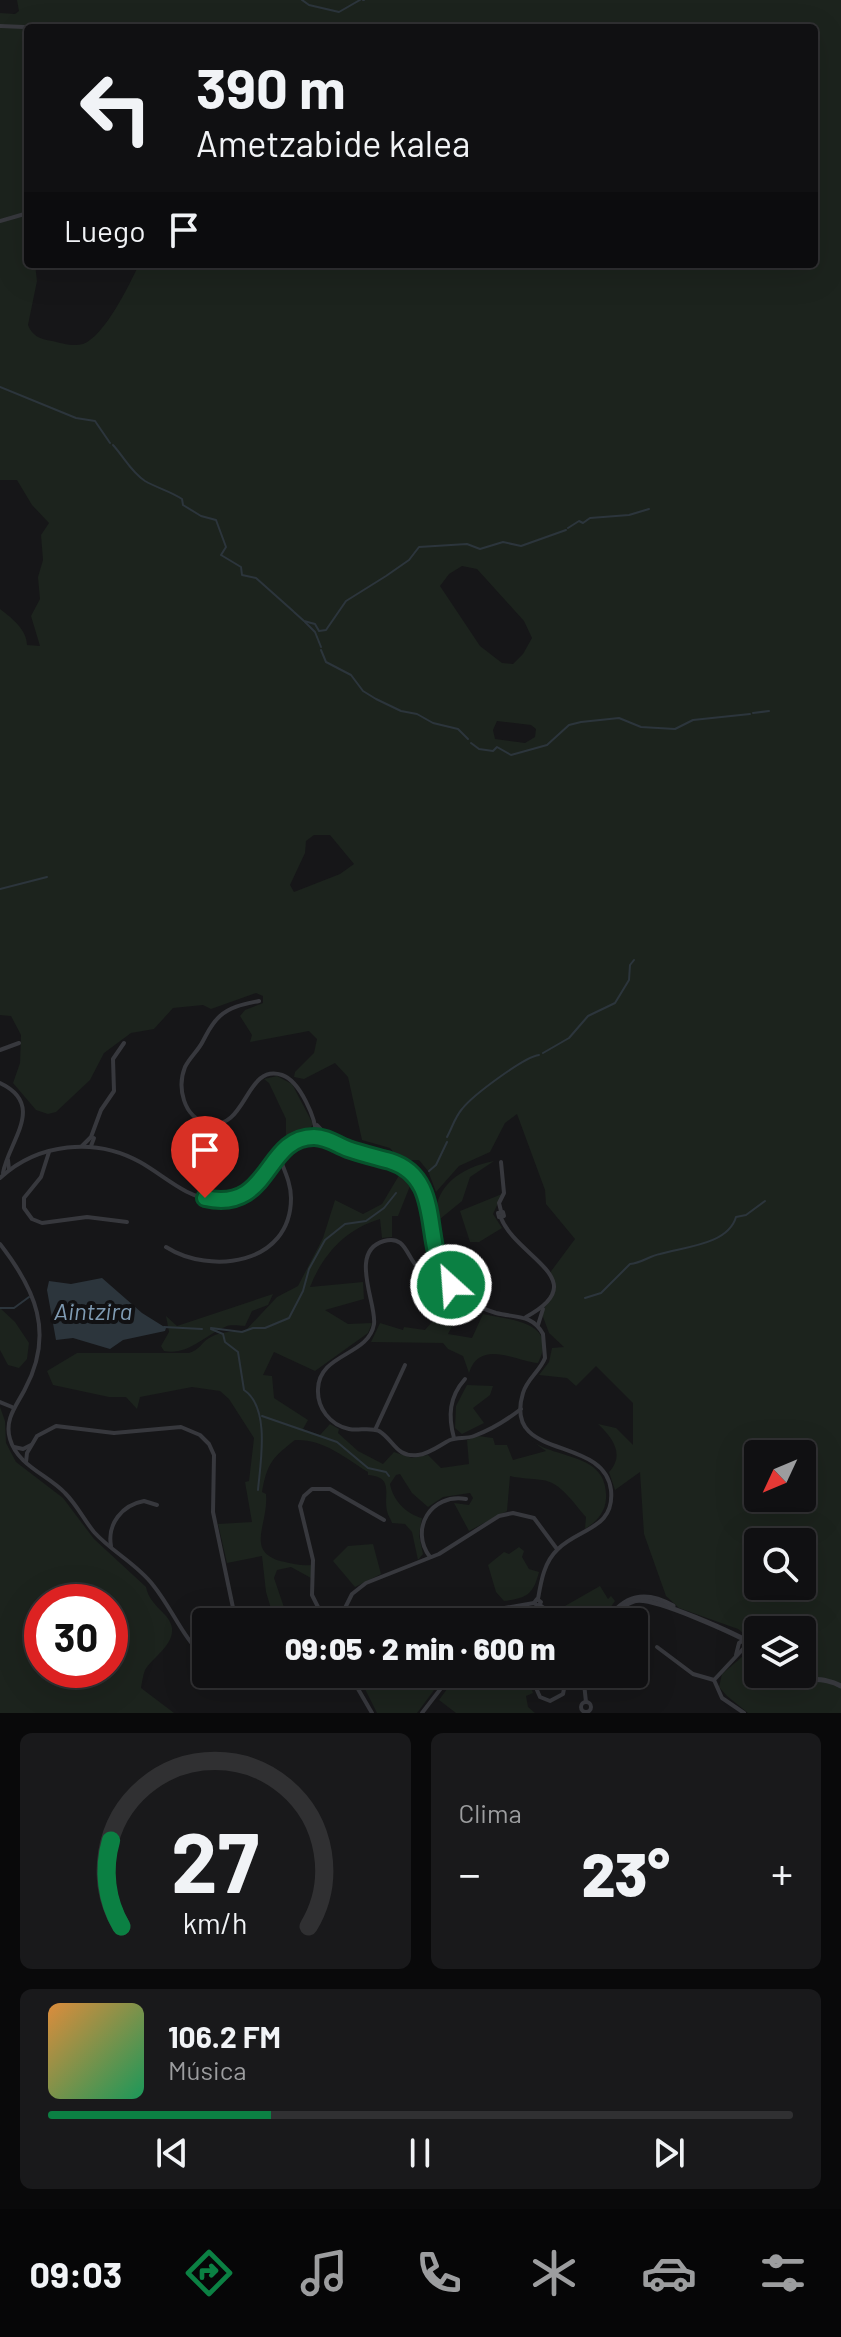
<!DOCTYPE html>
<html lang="es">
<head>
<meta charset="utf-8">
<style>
	body { margin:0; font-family:Barlow,sans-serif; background:#19191b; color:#f1f3f6; height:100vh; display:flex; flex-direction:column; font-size:30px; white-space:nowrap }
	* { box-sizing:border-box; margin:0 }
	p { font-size:26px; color:#9c9d9f }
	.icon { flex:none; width:44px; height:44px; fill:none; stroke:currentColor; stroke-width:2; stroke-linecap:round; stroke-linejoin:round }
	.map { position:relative; height:1713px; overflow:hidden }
	.details { display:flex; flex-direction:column; gap:20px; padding:20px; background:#09090a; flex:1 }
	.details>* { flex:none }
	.guide { position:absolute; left:24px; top:24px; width:794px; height:244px; border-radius:8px; box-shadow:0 8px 32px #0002,0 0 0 2px #303032; background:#101012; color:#f1f3f6; overflow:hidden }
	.needle { width:52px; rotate:226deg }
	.controls { position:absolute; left:744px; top:1440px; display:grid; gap:16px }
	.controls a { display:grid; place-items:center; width:72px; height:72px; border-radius:8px; background:#101012; box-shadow:0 8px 32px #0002,0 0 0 2px #303032; font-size:40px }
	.speed { position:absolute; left:24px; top:1584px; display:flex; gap:16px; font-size:40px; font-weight:700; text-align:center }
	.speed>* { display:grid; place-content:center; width:104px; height:104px; border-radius:50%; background:#101012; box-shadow:0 8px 32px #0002,0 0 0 2px #303032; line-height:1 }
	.speed .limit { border:12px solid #d22; background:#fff; color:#111 }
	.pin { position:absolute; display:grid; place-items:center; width:68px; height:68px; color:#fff; margin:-82px -34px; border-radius:50% 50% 50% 0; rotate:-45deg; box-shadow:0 0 8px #0007 }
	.pin .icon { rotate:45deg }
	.me { position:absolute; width:88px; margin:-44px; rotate:334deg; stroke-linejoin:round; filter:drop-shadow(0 0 6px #0008) }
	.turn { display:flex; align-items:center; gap:28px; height:168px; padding:0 40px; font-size:36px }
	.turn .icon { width:104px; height:104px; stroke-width:2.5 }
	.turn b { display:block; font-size:56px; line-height:68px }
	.then { display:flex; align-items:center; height:76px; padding:0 40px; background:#0003; gap:16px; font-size:30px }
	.big { font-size:60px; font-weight:800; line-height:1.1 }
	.details .widget { flex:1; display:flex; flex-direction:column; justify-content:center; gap:12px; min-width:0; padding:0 28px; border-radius:12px; background:#19191b }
	.details .dial { align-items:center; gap:0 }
	.dial svg { height:208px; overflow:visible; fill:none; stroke:#303032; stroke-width:7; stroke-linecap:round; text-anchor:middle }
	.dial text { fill:#f1f3f6; stroke:none }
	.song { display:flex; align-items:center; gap:24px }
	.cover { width:96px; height:96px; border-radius:12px; background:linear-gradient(135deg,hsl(30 70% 55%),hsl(150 70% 35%)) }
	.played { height:8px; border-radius:4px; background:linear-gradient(90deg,#0b8043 30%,#303032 30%) }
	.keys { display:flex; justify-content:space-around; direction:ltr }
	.heat { display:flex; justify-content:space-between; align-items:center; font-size:44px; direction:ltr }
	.details .tiles { flex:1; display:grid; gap:20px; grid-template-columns:1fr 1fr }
	.widget:last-child { grid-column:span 2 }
	.trip { position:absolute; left:192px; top:1608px; width:456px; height:80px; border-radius:8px; background:#101012; box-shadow:0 8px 32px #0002,0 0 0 2px #303032; font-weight:800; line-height:80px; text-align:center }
	.tabs { display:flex; height:128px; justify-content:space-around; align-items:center; background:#060607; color:#9c9d9f }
	.tabs .icon { width:56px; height:56px }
	.tabs .on { color:#0b8043 }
	.tabs b { font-size:36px; color:#f1f3f6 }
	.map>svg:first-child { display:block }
	.green { fill:#1c231d; fill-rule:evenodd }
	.water { fill:#2c353c }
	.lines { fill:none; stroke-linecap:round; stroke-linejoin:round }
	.stream { stroke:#2c353c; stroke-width:2 }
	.minor { stroke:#37383d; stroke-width:4 }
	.tertiary { stroke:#37383d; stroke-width:5 }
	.route-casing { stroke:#07532c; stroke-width:20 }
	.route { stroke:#0b8043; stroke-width:14 }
	.labels { text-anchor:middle; stroke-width:8; stroke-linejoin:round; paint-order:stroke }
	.water-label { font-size:24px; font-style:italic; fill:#7f9bb3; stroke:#111113 }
</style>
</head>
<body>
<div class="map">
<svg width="841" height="1713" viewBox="0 0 841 1713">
	<rect width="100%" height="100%" fill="#161618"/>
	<g class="green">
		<path d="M17,0H841V1713H748L727,1696L719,1687L722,1674L757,1644L738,1629L679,1608L666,1596L644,1534L640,1472L615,1490L609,1472C625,1455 613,1438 598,1424L616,1428L633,1445V1403L596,1366L576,1386L567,1378L539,1375L549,1362L552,1348L564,1347L549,1333L542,1314L553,1286L549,1274L575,1239L546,1204L545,1190L517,1114L505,1123L490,1152L459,1166L436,1192L428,1171L419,1160H400L390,1148L362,1140L348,1077L335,1063L304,1079L294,1077L295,1072L314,1053L317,1039L309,1031L250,1042L252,1035L240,1016L245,1010L263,1003V996L256,993L211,1009L203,1005L173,1008L154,1029L131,1033L104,1053L90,1080L56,1112L48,1114L36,1110L13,1083L20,1063L21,1035L11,1016L0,1015V609C12,618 27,630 27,645L40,646L31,616L40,599L38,577L43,560L41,535L49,523L32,505L17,480H0V13L15,14L19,11ZM28,28H814V264H139C130,284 104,337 83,344C73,347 61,343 52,341C40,339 32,336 28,325L37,281L35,264H28ZM462,566L477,569L524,621L532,638L523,654L513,664L502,663L480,646L440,586L449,574ZM497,721L531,725L536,729L535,737L525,743L495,739L493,730ZM314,835H330L354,864L340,874L294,892L290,885L305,853L306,841ZM758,1454H802V1498H758ZM758,1542H802V1586H758ZM758,1630H802V1674H758Z"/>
		<polygon points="277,1076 292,1084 313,1124 307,1133 286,1141 286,1119 269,1083 264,1079"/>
		<path d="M494,1161L470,1177L462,1201L435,1223C433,1188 458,1168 494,1161Z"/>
		<path d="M401,1172L412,1181L398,1216H392V1237L382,1238L380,1219C346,1229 323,1254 310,1287L363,1282L364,1299L325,1310L348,1324L372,1323L368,1333L315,1371L274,1352L263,1375L272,1376L274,1398L308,1420L303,1429L320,1435L330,1424L339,1429L338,1433L358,1451L383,1464L394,1452L412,1458L428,1455L441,1468L469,1464L467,1440L478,1436L493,1438L495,1445H507L513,1460L546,1451L532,1441C558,1460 609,1453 606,1499C605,1513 596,1522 585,1529L586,1517C574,1504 561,1482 542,1480C530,1478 522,1479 510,1476L507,1511L469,1531L454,1503L469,1505L473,1498L470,1493L443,1497L428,1507L412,1493L400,1474L396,1475L390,1484C393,1500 406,1514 422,1518L419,1535L423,1554L418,1560L412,1532L405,1524L392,1523C391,1519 388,1516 387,1511C383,1495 395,1477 368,1475V1472C345,1458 324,1439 295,1440C273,1457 267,1463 262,1492L266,1494C269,1525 243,1553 285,1562C294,1564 302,1566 311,1565V1578L291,1567L277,1570L274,1578L289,1622H275L266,1592L262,1556L227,1563L218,1524L252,1522L245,1482L249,1481L254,1438L229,1399L220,1391L192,1387L140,1397L137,1409L126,1397H109L53,1385L47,1371L77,1353H189C200,1350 202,1341 211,1337C221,1331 234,1332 246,1330L277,1297L298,1286L323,1238L335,1200L363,1214L382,1204Z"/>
		<polygon points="502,1194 493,1214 502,1228 479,1242 470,1242 460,1211"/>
		<path d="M273,1294L268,1305L252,1311L245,1326C238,1326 231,1324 225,1327C205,1335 188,1356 164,1351L161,1346L169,1332L166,1316L177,1326Z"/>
		<path d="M454,1296L464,1304L448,1334L472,1338L483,1314C508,1320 560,1321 538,1363C517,1362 480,1338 469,1373L463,1356L448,1349L443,1343L371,1342L380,1323L403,1330L404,1327L425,1330Z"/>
		<polygon points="0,1308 15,1322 29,1343 27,1359 19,1368 8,1365 0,1350"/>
		<polygon points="467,1385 493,1386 490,1395 473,1408 484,1423 462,1434 455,1428 456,1406"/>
		<path d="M0,1407L5,1421L6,1443L16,1462L63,1498L94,1539L146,1587C150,1607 170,1613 172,1628C174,1645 153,1657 145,1670C143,1675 142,1682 141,1688L174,1713H0ZM42,1602H110V1670H42Z"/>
		<polygon points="373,1544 381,1574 355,1587 333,1561 348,1546"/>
		<path d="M519,1547L524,1551L522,1557L529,1569L539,1572C533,1595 527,1598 504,1601L496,1592L488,1565L504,1552L509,1554Z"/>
		<polygon points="600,1586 608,1599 611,1596 615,1601 600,1622 570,1622 558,1610"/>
		<polygon points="370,1674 439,1674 443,1678 417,1713 377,1713 363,1685"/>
		<polygon points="458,1674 526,1674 533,1693 526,1696 528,1707 535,1713 456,1713 439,1700"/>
	</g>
	<polygon class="water" points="102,1278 142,1313 166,1328 165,1331 123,1340 110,1349 73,1338 56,1340 47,1290 49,1281 71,1284"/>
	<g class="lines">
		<g class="stream">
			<polyline points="302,0 309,5 339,12 360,0"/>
			<polyline points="363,0 364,0"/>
			<polyline points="0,387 76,418 95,421 110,443"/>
			<path d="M113,445C124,457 131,472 145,481C157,488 170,491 182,499L183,505L201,516L216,520L226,547L221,555L241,567L242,575L256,578L293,611"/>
			<polyline points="568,528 579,521 583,523 590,518 629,515 649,509"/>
			<polyline points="294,612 304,621 315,624 319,631 326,630 346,601 386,576 409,560 419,547 467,544 480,549 503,542 521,546 566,530"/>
			<polyline points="305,622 315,632 321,647"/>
			<polyline points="321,650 326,662 351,675 363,691 376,699 401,711 417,714 433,723 458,729 468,739"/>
			<polyline points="753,713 769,711"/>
			<polyline points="471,743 479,749 493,751 497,747 511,755 547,745 569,725 581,722 619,718 641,727 675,729 693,720 750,714"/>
			<polyline points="0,889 47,877"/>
			<polyline points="543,1053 569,1038 588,1016 615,1003 629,980 630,965 634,960"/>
			<path d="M447,1137C452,1128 455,1117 462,1109C473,1095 524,1057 539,1055"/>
			<polyline points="429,1171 436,1165 447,1142"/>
			<path d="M585,1298L601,1293L630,1264C642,1263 649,1256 660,1254C683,1247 728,1245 736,1217L746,1215L765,1201"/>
			<polyline points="0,1308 14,1308 29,1297"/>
			<polyline points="164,1327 202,1329"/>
			<polyline points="211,1328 242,1332 253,1328 265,1328 289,1318 303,1291 309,1269 325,1240 345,1224 366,1221 384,1208 396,1193"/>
			<path d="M211,1329L223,1334L225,1342L238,1352L244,1390C271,1408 260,1465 258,1490"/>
			<polyline points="262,1416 337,1442 368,1468 386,1472 389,1476"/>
		</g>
		<g class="minor">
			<polyline points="0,26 24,27"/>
			<polyline points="0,221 28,213"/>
			<path d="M259,1001C245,1004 231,1006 220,1016C211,1024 208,1032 203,1041C198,1051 190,1057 185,1067C177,1087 183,1117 207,1123C247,1133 245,1062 282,1075C300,1081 317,1120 316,1137"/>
			<polyline points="0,1050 19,1043"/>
			<path d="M0,1083C47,1105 8,1142 3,1173"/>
			<polyline points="317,1125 333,1142"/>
			<polyline points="82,1146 91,1137 101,1110 114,1091 113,1059 124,1043"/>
			<polyline points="91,1146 94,1138"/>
			<polyline points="49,1152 41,1177 24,1198 24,1208 32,1219 42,1223 87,1217 127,1222"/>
			<polyline points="8,1160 9,1170"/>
			<polyline points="501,1162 504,1193 499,1203 501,1211"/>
			<path d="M0,1178C38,1143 95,1137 140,1162C165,1176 186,1198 215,1200C274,1206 273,1115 334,1142C355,1152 382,1155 402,1167C445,1192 417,1241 442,1275C455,1293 475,1307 496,1313C516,1318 532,1314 543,1334L545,1358C540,1371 527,1379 523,1393C502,1462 604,1434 611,1490C615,1529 579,1528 558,1549C544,1562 541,1581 538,1599"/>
			<polygon points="503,1212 504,1216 499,1217 498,1213"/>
			<path d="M501,1218C517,1258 595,1280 526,1317"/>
			<path d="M0,1244C35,1289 55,1333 25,1389C17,1405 4,1419 10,1439C17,1465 48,1475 65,1493C77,1505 84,1520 94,1532C112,1552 137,1564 153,1585C173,1610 182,1637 206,1659"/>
			<path d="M166,1247C210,1275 291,1265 291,1198C291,1183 284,1170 279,1156"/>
			<path d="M440,1272C403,1280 415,1232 384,1241C348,1251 377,1304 374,1324C369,1356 319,1353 318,1389C317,1408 330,1425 349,1429C358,1431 370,1427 379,1431C394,1440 396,1458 418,1455C429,1454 440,1445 450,1440C458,1437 466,1439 474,1436C490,1430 508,1419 521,1409"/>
			<polyline points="538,1325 543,1309"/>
			<polyline points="0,1402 12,1407"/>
			<polyline points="375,1430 405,1365"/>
			<path d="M454,1438C448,1416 449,1397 465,1379"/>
			<polyline points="14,1447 23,1449 31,1445"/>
			<polyline points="26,1462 27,1453 37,1436 56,1426 114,1433 181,1427 200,1435 209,1444 214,1455 213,1512 236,1622"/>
			<path d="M111,1546C107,1524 122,1505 144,1501L157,1505"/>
			<path d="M430,1557C409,1529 431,1493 466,1499"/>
			<polygon points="537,1599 541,1602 538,1606 534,1603"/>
			<polyline points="540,1605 563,1622"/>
			<polyline points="341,1616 352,1594 366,1583 439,1554 499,1516 513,1513 534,1518 557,1549"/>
			<polyline points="335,1618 319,1609 312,1595 313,1560 300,1506 304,1496 312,1489 330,1489 384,1520"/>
			<polyline points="458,1622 487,1611 534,1603"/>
			<polyline points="657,1647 693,1674 714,1680"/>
			<polyline points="736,1655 739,1643 745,1639"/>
			<path d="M230,1674C269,1689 306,1687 346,1677"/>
			<polyline points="255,1674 256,1683"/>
			<polyline points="260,1674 267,1685"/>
			<polyline points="347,1674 347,1680 352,1683 357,1680 357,1674"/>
			<polyline points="530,1674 540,1697 550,1701 563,1694 564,1689 559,1674"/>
			<polyline points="583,1674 586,1702"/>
			<polyline points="354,1682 372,1713"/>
			<circle cx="586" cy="1707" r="5"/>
			<polyline points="422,1713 452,1674"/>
			<polyline points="744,1713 722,1698 714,1680 743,1649 755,1645"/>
		</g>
		<g class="tertiary">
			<path d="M606,1622C624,1595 645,1590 673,1606"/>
			<path d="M611,1622C617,1613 623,1604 634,1601C652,1595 740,1636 758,1647"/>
			<path d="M787,1674C805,1682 824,1676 841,1686"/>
		</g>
	</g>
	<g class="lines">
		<g class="route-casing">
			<path id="route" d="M205,1198C271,1213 264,1137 314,1137C327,1137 337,1145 348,1149C362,1154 376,1157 390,1161C447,1179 419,1248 451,1285"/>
		</g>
		<use href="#route" class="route"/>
	</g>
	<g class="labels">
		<g class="water-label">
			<text x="93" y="1320">Aintzira</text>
		</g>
	</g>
</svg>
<div class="controls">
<a><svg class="needle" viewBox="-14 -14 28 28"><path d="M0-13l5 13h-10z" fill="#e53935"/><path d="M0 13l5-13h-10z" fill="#9c9d9f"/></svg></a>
<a><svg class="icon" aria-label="search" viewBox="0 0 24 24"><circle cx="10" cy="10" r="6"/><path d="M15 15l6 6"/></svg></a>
<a><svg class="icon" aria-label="layers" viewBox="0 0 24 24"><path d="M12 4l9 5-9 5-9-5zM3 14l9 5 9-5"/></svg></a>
</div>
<div class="speed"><div class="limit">30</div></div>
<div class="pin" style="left:205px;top:1198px;background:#d93025"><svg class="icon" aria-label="arrive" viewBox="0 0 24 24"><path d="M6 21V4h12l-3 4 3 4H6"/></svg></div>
<svg class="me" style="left:451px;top:1285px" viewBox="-20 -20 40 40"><circle r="17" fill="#0b8043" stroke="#fff" stroke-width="3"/><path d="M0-11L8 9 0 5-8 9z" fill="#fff"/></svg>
<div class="trip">09:05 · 2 min · 600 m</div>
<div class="guide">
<div class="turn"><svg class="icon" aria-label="left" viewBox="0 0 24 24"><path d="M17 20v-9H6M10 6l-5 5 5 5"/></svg><div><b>390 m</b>Ametzabide kalea</div></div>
<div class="then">Luego<svg class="icon" aria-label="arrive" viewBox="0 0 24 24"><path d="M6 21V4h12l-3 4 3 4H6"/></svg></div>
</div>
</div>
<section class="details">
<div class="tiles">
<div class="widget dial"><svg viewBox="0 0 100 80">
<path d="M14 69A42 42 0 1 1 86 69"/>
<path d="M14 69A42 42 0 0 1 10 36" stroke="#0b8043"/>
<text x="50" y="56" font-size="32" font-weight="700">27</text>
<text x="50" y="72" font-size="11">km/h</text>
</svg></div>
<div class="widget"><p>Clima</p>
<div class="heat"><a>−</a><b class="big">23°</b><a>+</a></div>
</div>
<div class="widget">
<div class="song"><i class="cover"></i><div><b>106.2 FM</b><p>Música</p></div></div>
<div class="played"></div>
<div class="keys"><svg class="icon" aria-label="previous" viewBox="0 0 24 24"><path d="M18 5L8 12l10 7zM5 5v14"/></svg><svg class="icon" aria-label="pause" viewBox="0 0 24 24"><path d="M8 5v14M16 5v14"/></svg><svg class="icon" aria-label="next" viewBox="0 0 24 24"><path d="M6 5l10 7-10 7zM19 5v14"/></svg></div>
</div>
</div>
</section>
<nav class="tabs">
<b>09:03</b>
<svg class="icon on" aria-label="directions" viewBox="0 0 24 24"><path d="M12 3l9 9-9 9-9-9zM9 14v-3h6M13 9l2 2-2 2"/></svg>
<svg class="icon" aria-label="music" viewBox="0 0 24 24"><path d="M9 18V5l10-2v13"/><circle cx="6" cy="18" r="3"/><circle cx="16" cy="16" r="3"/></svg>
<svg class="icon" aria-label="phone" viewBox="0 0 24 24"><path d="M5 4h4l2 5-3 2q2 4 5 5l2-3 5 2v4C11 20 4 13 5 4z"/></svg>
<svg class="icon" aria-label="climate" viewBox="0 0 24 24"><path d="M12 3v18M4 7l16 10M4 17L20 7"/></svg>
<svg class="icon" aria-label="car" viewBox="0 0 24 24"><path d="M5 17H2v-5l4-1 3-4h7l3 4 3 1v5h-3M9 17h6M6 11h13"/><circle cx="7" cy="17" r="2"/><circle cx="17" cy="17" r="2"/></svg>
<svg class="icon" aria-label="filters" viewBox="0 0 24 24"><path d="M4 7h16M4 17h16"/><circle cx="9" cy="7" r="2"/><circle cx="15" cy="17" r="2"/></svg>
</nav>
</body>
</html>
